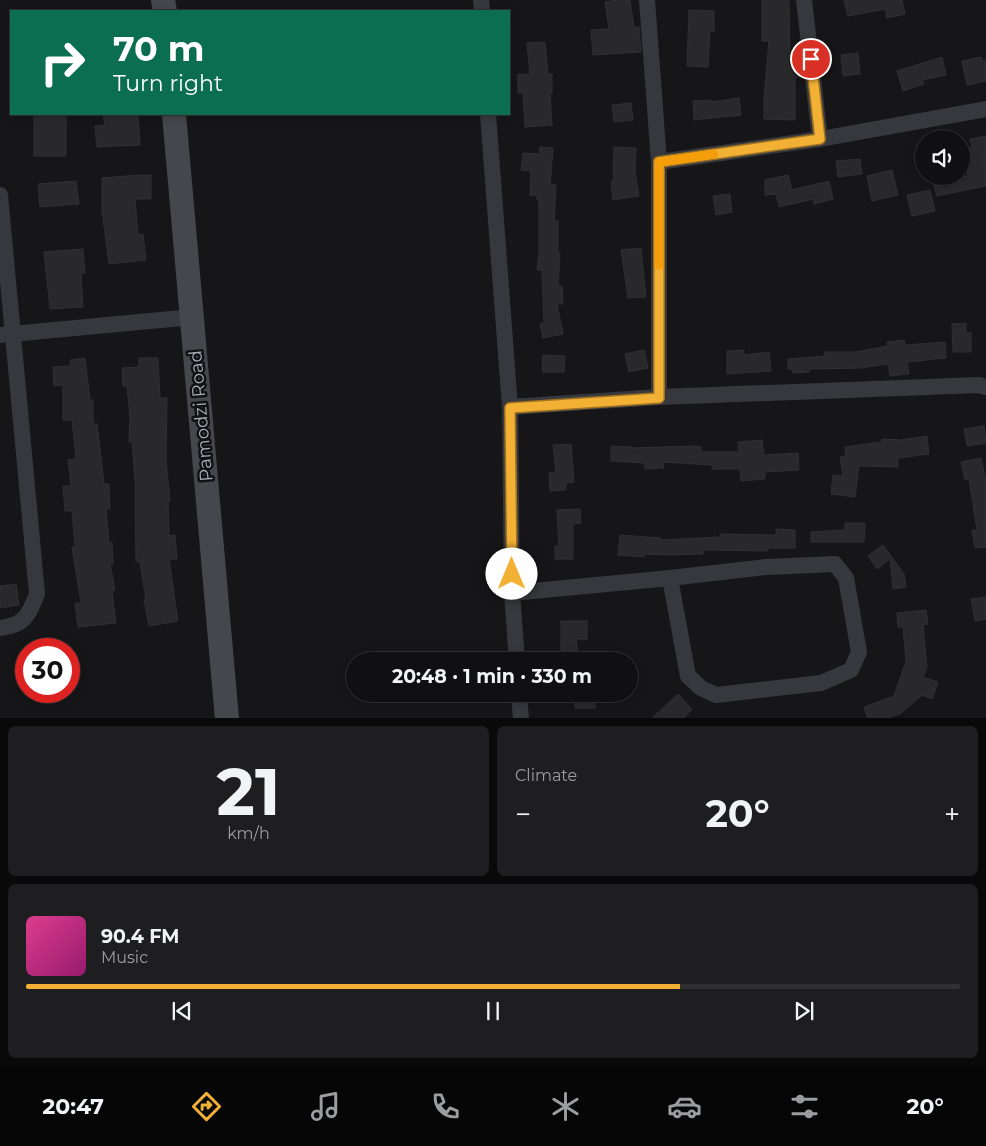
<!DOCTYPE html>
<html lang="en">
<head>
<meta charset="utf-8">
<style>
	body { margin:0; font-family:Montserrat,sans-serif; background:#1e1e20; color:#f1f3f6; height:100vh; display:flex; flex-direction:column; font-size:19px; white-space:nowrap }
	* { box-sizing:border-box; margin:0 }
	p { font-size:16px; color:#9c9d9f }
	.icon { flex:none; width:28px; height:28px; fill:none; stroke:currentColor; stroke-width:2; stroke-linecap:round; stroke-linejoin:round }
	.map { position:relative; height:718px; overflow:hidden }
	.sheet { display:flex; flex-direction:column; gap:8px; padding:8px; background:#09090a; flex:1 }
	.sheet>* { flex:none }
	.top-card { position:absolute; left:10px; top:10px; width:500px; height:105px; border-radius:0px; box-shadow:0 2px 8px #0003,0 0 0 1px #303032; background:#0b6e4f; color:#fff; overflow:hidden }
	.buttons { position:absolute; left:915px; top:130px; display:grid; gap:10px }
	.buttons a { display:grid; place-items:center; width:55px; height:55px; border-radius:50%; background:#101012; box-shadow:0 2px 8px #0003,0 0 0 1px #303032; font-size:25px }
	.speed { position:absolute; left:15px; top:638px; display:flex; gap:10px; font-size:25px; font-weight:700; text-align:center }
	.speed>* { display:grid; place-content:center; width:65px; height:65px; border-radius:50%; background:#101012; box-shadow:0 2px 8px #0003,0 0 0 1px #303032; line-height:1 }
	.speed .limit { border:8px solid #d22; background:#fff; color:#111 }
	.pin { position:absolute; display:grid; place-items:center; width:42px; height:42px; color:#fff; margin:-21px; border:2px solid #fff; border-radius:50%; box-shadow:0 1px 5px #0007 }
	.me { position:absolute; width:55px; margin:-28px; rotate:0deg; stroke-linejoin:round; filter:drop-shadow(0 0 4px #0008) }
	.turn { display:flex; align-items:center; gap:18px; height:105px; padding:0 20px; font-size:22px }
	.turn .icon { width:65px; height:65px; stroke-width:2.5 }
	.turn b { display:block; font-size:35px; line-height:42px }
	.big { font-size:38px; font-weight:700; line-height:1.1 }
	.sheet .tile { flex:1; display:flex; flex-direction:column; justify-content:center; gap:8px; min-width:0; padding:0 18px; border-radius:8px; background:#1e1e20 }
	.sheet .dial { align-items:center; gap:0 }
	.dial b { font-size:65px; line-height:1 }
	.song { display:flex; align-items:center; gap:15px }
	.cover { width:60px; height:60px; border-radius:8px; background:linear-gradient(135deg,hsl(330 70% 55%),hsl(320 70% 35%)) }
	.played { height:5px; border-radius:2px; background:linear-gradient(90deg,#f2b134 70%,#303032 70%) }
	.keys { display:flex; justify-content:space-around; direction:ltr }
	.heat { display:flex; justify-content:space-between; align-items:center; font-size:28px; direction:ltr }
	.sheet .tiles { flex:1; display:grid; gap:8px; grid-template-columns:1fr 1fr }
	.tile:last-child { grid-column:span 2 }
	.trip { position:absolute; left:346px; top:652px; width:292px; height:50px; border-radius:25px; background:#101012; box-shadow:0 2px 8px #0003,0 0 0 1px #303032; font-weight:700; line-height:50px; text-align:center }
	.tab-bar { display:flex; height:80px; justify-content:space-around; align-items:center; background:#060607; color:#9c9d9f }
	.tab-bar .icon { width:35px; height:35px }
	.tab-bar .on { color:#f2b134 }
	.tab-bar b { font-size:22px; color:#f1f3f6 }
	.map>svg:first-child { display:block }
	.building { fill:#29292c; stroke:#303034 }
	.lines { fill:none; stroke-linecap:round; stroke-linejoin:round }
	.street { stroke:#37383d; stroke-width:16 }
	.secondary { stroke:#45474d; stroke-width:24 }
	.route-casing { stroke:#9d7322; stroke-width:12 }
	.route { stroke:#f2b134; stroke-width:9 }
	.slow { stroke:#f59e0b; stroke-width:9 }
	.labels { text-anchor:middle; stroke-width:5; stroke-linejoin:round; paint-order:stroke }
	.street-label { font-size:18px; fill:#a8adb8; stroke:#111113 }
</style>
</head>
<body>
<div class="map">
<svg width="986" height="719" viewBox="0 0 986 719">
	<rect width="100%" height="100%" fill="#161618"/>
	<g class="building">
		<polygon points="617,0 630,0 634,27 639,27 641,52 593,55 591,30 609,29 605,2"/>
		<polygon points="762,0 789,0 790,56 800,56 803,77 795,77 795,120 764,119 764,97 769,41 762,41"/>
		<polygon points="844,0 902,0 905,14 887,18 885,9 848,16"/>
		<polygon points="689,10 714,11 714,31 710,31 708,67 687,66"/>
		<polygon points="545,42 548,74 552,74 552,93 550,93 552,125 525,127 523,93 518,93 518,74 530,75 527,43"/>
		<polygon points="858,53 860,74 843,76 841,55"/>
		<polygon points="942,57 946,75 922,80 924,84 903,91 897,71"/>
		<polygon points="981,57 982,61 986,60 986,81 967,85 962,61"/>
		<polygon points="739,98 741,115 694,120 693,101 711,100 711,102"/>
		<polygon points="631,103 633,120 614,122 612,105"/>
		<rect x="34" y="114" width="32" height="42"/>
		<polygon points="103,114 138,114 140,145 97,147 95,126 105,125"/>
		<polygon points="986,136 986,186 937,196 933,182 942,180 941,176 968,176 963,149 972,148 970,139"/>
		<polygon points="540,147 553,148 550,185 556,185 554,221 558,221 558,254 560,254 558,286 562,286 563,304 557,304 563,334 543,338 540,324 544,323 542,270 537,270 539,253 539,200 537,200 537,195 530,195 531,171 521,170 523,153 539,154"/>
		<polygon points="614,147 636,148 635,170 639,196 613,200 611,182 613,182"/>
		<polygon points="860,159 862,174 838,177 836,161"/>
		<polygon points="892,170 898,195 872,201 867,176"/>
		<polygon points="138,175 151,175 151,199 135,199 138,235 143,234 146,260 109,264 102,211 102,178"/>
		<polygon points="788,175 792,190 829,181 833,199 814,204 813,199 779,207 776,194 765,195 765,180"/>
		<polygon points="76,181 79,204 40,207 38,184"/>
		<polygon points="930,190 935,211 912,216 907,195"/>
		<polygon points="730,194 732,212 716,215 713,196"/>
		<polygon points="641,248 646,297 628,298 621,250"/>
		<polygon points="83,249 85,273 81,273 83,307 50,309 44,252"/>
		<polygon points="966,323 966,333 971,333 971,352 953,352 952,324"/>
		<polygon points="904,340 905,345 945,342 946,358 907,362 909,374 890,376 888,364 861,368 809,369 809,372 793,373 792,369 788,369 788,359 825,356 824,352 855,352 888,346 887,342"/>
		<polygon points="644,350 648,368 629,372 625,354"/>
		<polygon points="744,350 744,355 769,352 771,371 727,374 727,351"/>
		<polygon points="543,355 565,356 564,372 542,372"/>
		<polygon points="85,358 90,400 93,400 93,424 97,424 104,484 109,484 110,509 106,509 109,543 112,543 113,564 110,564 115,590 112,591 116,623 78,627 75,603 81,603 72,547 75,547 72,511 65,511 63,486 71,486 68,460 76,459 72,420 63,420 63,385 54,386 53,367 71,366 70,360"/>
		<polygon points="139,358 158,358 160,398 167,398 166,460 170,501 168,501 169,536 175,535 177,559 169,559 178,621 149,626 144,600 146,600 140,562 136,561 135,480 132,442 129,442 130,417 127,386 123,386 122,368 139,367"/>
		<polygon points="984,426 986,443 967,446 964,429"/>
		<polygon points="927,436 929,454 898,458 898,467 859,466 855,497 831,494 833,475 843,476 840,457 846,456 845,447 882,442 882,439 901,440"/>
		<polygon points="762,440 764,455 798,453 799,470 765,472 765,479 741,481 740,469 712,469 712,465 663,462 664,468 645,469 645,463 611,461 611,446 631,447 631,448 694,446 701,447 701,452 739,452 738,442"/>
		<polygon points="571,444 574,482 566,483 566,490 550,491 549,473 556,473 553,445"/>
		<polygon points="981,458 986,481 986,547 975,548 972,530 977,530 969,479 965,480 961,462"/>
		<polygon points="580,509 581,523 573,524 573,559 555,559 555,546 559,546 557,510"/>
		<polygon points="845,523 865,523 864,542 811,542 811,532 845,530"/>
		<polygon points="776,529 795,530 795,548 768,548 768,551 703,550 703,554 669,555 644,554 644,557 618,555 620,535 661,538 661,540 720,537 720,534 776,535"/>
		<polygon points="883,545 904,574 906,587 893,589 890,559 877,569 868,556"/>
		<polygon points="16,584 19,605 0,608 0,586"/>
		<polygon points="986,597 986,619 975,621 971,599"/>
		<polygon points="926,610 928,624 923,625 927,667 923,677 938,682 932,699 922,695 901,713 886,719 868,719 864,707 894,696 906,661 903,627 898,627 897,613"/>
		<polygon points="561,621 587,621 587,639 576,639 579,661 561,661"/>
		<rect x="575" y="694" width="20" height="14"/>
		<polygon points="678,694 692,709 683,719 651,719"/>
	</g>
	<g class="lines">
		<g class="street">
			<polyline points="481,0 482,11"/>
			<polyline points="647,0 659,162 659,397"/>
			<polyline points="488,114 510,407 512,593 517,661"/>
			<polyline points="820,139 986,109"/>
			<polyline points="659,162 820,139 804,0"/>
			<path d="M0,195L37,594C28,616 25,625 0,628"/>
			<polyline points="0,335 193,317"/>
			<polyline points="510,407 659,397 979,385 986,387"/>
			<polygon points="835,564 846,578 859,652 851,670 821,683 716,695 701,688 688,676 670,578 766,567"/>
			<polyline points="512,593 670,578"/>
			<polyline points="519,694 521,719"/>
		</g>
		<g class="secondary">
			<polyline points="163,0 165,11"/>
			<polyline points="174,114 227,719"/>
		</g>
	</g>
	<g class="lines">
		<g class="route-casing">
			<polyline id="route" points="512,574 510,408 659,398 659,162 820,139 811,59"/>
		</g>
		<use href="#route" class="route"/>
		<polyline class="slow" points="659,265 659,162 714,154"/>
	</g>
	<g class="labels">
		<g class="street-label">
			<text transform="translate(201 416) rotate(-95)" y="6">Pamodzi Road</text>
		</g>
	</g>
</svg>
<div class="buttons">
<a><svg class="icon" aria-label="sound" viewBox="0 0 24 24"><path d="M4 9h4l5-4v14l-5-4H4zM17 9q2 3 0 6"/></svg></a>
</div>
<div class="speed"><div class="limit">30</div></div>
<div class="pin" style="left:811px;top:59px;background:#d93025"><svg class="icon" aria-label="arrive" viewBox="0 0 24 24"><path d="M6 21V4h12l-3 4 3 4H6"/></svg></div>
<svg class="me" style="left:512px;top:574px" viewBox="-20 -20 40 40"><circle r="19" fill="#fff"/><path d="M0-13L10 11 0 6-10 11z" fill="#f2b134"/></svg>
<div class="trip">20:48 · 1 min · 330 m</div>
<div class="top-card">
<div class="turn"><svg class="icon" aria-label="right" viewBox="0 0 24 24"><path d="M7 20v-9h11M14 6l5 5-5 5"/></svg><div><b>70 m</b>Turn right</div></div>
</div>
</div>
<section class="sheet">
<div class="tiles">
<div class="tile dial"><b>21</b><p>km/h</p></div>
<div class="tile"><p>Climate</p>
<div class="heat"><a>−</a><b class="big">20°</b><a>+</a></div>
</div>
<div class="tile">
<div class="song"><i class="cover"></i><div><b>90.4 FM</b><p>Music</p></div></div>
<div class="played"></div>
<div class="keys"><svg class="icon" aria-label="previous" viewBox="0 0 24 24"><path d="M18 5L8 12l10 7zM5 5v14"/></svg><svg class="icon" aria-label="pause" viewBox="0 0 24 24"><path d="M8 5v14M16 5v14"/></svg><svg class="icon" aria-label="next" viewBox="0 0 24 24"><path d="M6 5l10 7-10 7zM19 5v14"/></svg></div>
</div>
</div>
</section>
<nav class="tab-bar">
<b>20:47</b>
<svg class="icon on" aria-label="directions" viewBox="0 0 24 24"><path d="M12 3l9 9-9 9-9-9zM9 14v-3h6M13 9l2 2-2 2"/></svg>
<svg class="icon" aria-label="music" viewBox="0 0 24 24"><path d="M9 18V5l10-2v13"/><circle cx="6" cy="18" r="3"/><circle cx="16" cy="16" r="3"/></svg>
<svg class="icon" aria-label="phone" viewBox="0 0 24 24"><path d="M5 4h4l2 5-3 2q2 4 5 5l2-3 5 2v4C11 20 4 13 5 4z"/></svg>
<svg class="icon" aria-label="climate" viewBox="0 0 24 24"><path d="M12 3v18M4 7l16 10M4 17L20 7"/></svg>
<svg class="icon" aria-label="car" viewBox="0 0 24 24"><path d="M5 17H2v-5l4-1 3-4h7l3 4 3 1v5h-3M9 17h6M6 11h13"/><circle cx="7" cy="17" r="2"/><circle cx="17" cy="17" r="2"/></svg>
<svg class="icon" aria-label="filters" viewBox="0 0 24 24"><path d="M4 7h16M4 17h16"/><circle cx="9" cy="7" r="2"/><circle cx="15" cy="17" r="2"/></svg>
<b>20°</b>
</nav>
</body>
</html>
